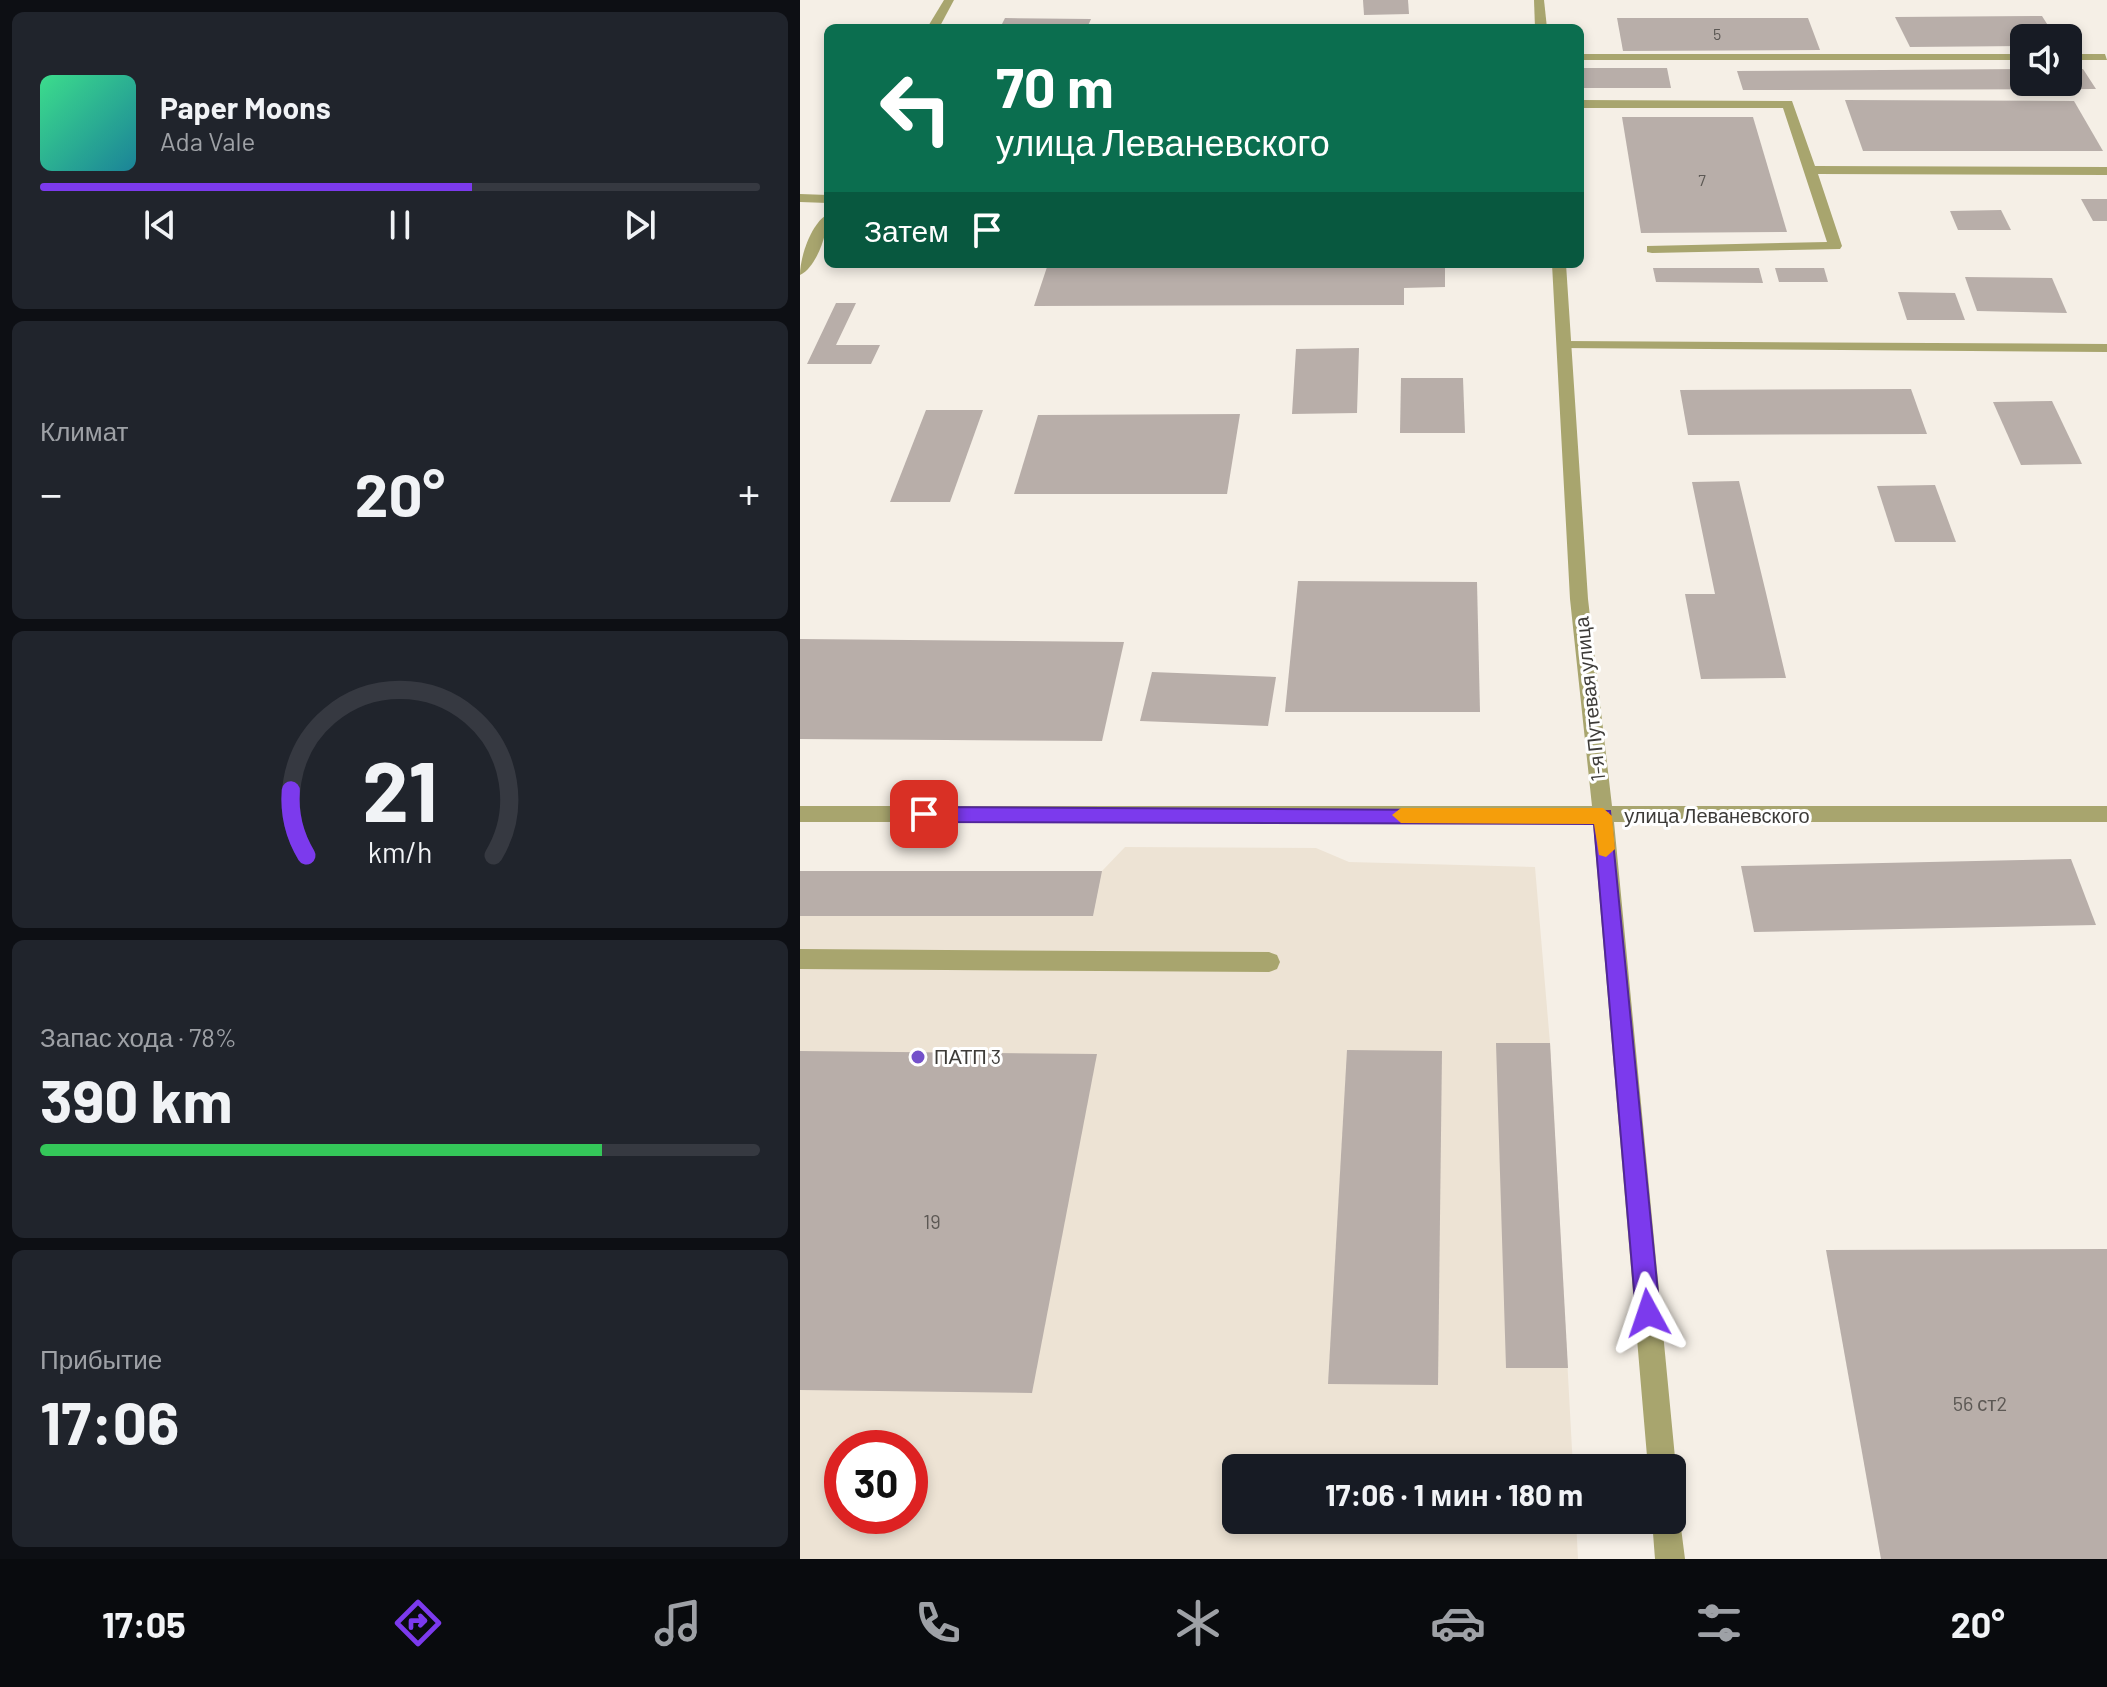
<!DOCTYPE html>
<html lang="ru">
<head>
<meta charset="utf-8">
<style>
	body { margin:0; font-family:Barlow,sans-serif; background:#20242c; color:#f1f3f6; height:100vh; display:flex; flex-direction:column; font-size:30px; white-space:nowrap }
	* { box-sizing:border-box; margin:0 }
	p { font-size:26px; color:#9ea1a6 }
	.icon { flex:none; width:44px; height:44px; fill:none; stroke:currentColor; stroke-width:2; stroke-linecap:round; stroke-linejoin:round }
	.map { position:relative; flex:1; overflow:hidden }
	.panel { display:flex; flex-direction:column; gap:12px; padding:12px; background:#0d0f14; width:800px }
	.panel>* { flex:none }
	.hud { position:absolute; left:24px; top:24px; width:760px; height:244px; border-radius:12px; box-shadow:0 4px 12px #0003; background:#0b6e4f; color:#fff; overflow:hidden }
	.controls { position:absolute; left:1210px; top:24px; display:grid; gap:16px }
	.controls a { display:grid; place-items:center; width:72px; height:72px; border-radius:12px; background:#171b24; box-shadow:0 4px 12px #0003; font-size:40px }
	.speed { position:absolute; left:24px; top:1430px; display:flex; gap:16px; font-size:40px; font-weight:700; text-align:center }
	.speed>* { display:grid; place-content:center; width:104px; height:104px; border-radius:50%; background:#171b24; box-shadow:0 4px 12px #0003; line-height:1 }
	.speed .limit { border:12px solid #d22; background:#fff; color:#111 }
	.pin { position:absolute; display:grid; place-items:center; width:68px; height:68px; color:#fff; margin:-34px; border-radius:16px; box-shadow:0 4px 12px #0006 }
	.me { position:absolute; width:88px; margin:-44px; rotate:355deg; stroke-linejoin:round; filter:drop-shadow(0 0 6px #0008) }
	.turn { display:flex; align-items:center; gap:28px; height:168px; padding:0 40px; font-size:36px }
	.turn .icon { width:104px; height:104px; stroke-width:2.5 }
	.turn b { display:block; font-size:56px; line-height:68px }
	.then { display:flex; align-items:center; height:76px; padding:0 40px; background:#0003; gap:16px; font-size:30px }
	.big { font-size:60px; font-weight:700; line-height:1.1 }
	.panel .tile { flex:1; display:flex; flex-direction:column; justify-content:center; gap:12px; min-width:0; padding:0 28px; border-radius:12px; background:#20242c }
	.panel .dial { align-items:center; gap:0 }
	.dial svg { height:208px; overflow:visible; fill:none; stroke:#363941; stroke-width:7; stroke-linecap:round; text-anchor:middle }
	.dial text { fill:#f1f3f6; stroke:none }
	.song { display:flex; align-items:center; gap:24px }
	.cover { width:96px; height:96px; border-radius:12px; background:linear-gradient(135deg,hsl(150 70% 55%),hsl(190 70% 35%)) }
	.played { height:8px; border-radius:4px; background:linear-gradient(90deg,#7c3aed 60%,#363941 60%) }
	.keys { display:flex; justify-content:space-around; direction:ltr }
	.heat { display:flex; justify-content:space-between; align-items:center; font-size:44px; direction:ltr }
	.charge { height:12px; border-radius:6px; background:linear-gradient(90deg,#34c759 78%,#363941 0) }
	.trip { position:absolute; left:422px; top:1454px; width:464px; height:80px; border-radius:12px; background:#171b24; box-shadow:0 4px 12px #0003; font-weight:700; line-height:80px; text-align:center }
	.dock { display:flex; height:128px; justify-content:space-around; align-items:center; background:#090b0e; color:#9ea1a6 }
	.dock .icon { width:56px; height:56px }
	.dock .active { color:#7c3aed }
	.dock b { font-size:36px; color:#f1f3f6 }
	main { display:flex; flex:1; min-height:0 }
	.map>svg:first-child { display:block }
	.built { fill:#ede3d4; fill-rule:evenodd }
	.building { fill:#b8aea9 }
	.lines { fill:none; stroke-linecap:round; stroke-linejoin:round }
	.service { fill:#a8a56e; fill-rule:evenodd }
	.minor { fill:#a8a56e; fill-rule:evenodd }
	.tertiary { fill:#a8a56e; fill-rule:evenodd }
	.route { fill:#7c3aed; stroke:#51269a; stroke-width:2 }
	.slow { fill:#f59e0b }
	.poi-dot { fill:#7451ca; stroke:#fff; stroke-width:3 }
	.labels { text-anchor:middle; stroke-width:6; stroke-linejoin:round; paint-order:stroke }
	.number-label { font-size:16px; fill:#5c5854 }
	.street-label { font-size:20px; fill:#3d3b38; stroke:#fff }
	.poi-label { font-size:20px; fill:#3d3b38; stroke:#fff; text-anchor:start }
	.near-number-label { font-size:20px; fill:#5c5854 }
</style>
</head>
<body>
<main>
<section class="panel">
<div class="tile">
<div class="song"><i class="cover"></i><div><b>Paper Moons</b><p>Ada Vale</p></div></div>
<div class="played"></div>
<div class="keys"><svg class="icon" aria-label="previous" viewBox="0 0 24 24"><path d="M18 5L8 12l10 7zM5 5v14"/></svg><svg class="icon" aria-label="pause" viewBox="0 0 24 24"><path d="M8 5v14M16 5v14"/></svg><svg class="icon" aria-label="next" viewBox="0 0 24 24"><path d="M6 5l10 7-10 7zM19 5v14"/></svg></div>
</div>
<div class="tile"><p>Климат</p>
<div class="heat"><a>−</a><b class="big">20°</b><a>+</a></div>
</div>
<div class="tile dial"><svg viewBox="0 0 100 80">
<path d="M14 69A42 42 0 1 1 86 69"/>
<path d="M14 69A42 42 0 0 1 8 44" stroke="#7c3aed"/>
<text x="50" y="56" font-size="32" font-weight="700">21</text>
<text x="50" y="72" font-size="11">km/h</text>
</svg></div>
<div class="tile"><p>Запас хода · 78%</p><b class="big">390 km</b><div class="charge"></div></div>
<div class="tile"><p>Прибытие</p><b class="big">17:06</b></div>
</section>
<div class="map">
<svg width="1307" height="1559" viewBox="0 0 1307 1559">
	<rect width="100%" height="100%" fill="#f5efe6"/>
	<path class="built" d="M325,847L516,848L549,862L735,867L750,1043L773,1468H436V1520H776L778,1559H0V871H302ZM42,1448H110V1516H42Z"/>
	<g class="building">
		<polygon points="563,0 608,0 609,14 564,15"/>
		<polygon points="1242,16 1256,38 1224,38 1224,46 1110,47 1095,17"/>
		<polygon points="205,18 291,19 287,28 200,28"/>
		<polygon points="817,18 1008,18 1020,50 823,51"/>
		<polygon points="780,68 867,68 871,88 780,88"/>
		<polygon points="1224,69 1224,82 1268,82 1268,69 1283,69 1296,89 943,90 937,71"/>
		<polygon points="1045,100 1274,101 1303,151 1063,151"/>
		<polygon points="822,117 953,117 987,232 841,233"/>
		<polygon points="1281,199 1307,199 1307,221 1293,221"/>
		<polygon points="1201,210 1211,230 1158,230 1150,211"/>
		<polygon points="248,264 645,264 645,287 604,288 604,305 234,306"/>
		<polygon points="853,268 959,268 963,283 856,282"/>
		<polygon points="975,268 1024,268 1028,282 979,282"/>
		<polygon points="1165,277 1252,278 1267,313 1177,311"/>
		<polygon points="1098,292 1155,293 1165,320 1107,320"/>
		<polygon points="36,303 56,303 36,345 80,345 71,364 7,364"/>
		<polygon points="559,348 557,413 492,414 496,349"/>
		<polygon points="601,378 663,378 665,433 600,433"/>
		<polygon points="1111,389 1127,434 888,435 880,390"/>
		<polygon points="1252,401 1282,464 1221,465 1193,402"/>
		<polygon points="126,410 183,410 150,502 90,502"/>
		<polygon points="440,414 427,494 214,494 238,415"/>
		<polygon points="939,481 966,593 986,678 901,679 885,594 915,594 892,482"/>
		<polygon points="1135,485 1156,542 1095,542 1077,486"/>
		<polygon points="498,581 677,582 680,712 485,712"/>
		<polygon points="0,639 324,642 302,741 0,739"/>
		<polygon points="352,672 476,677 468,726 340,721"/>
		<polygon points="1271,859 1296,925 954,932 941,866"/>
		<polygon points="0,871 302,871 293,916 0,916"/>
		<polygon points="696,1043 750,1043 768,1368 706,1368"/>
		<polygon points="547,1050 642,1051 638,1385 528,1384"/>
		<polygon points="0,1051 297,1054 232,1393 0,1390"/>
		<polygon points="1307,1249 1307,1559 1081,1559 1026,1250"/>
	</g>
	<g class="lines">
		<g class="service">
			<rect x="780" y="54" width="444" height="6"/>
			<polygon points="1268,54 1305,54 1307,60 1268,60"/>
			<polygon points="780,100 992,101 1015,166 1307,167 1307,175 1018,174 1042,246 1040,249 852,253 847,252 847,246 1027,242 983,108 780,108"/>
			<polygon points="765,341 1307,344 1307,352 760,348 758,345"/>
			<polygon points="0,949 469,952 477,955 480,962 477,969 469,972 0,969"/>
		</g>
		<g class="minor">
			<polygon points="734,0 744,0 747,28 735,28"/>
			<polygon points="0,194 28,195 28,203 0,202"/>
			<polygon points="752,264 766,264 788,599 812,806 1307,806 1307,822 814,822 876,1468 872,1478 872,1468 848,1468 793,822 0,822 0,806 792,806 770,599"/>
			<polygon points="872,1508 880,1520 885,1559 855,1559 852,1520 872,1520"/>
		</g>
		<g class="tertiary">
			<polygon points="144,0 154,0 139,28 127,28"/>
			<path d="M28,214C28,232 17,267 0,275C0,257 11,223 28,214Z"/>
		</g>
	</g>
	<polygon class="route" points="124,807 810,811 860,1313 856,1321 848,1325 839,1321 836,1313 794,824 124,822 114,814"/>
	<polygon class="slow" points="601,808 803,808 812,816 815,849 806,857 799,855 794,824 601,823 592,815"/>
	<circle class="poi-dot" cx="118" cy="1057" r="8"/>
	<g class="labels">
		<g class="number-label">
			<text x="917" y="40">5</text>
			<text x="902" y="186">7</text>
		</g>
		<g class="street-label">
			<text transform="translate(790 699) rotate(-96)" y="7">1-я Путевая улица</text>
			<text x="917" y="823">улица Леваневского</text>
		</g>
		<g class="poi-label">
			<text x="134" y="1064">ПАТП 3</text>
		</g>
		<g class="near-number-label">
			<text x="132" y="1229">19</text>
			<text x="1180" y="1411">56 ст2</text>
		</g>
	</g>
</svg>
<div class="controls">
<a><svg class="icon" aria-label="sound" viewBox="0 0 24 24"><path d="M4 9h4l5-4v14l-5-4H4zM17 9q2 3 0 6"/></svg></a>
</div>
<div class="speed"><div class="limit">30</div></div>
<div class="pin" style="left:124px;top:814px;background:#d93025"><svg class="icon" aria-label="arrive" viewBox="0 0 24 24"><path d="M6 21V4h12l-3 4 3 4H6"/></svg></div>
<svg class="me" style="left:848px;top:1313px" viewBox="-20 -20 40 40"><path d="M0-17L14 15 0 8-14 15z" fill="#7c3aed" stroke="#fff" stroke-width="4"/></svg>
<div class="trip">17:06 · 1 мин · 180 m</div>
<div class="hud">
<div class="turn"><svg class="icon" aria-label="left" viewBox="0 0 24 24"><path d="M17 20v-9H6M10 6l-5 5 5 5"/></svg><div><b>70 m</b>улица Леваневского</div></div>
<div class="then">Затем<svg class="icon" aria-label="arrive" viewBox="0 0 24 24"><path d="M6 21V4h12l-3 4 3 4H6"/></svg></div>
</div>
</div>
</main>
<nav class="dock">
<b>17:05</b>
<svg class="icon active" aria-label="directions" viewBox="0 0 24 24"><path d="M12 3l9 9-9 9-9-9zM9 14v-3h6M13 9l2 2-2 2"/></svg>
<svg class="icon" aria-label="music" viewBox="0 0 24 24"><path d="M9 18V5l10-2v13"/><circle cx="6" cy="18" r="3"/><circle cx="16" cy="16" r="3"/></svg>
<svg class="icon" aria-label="phone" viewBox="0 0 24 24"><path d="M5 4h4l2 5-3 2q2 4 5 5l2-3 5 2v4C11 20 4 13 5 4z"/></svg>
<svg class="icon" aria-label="climate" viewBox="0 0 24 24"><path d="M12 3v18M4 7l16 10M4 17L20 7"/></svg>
<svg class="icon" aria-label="car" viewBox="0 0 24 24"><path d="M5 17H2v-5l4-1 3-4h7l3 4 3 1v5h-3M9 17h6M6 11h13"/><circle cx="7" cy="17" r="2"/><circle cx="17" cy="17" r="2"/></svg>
<svg class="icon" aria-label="filters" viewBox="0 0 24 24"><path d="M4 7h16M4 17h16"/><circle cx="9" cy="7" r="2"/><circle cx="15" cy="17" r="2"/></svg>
<b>20°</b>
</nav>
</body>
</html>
